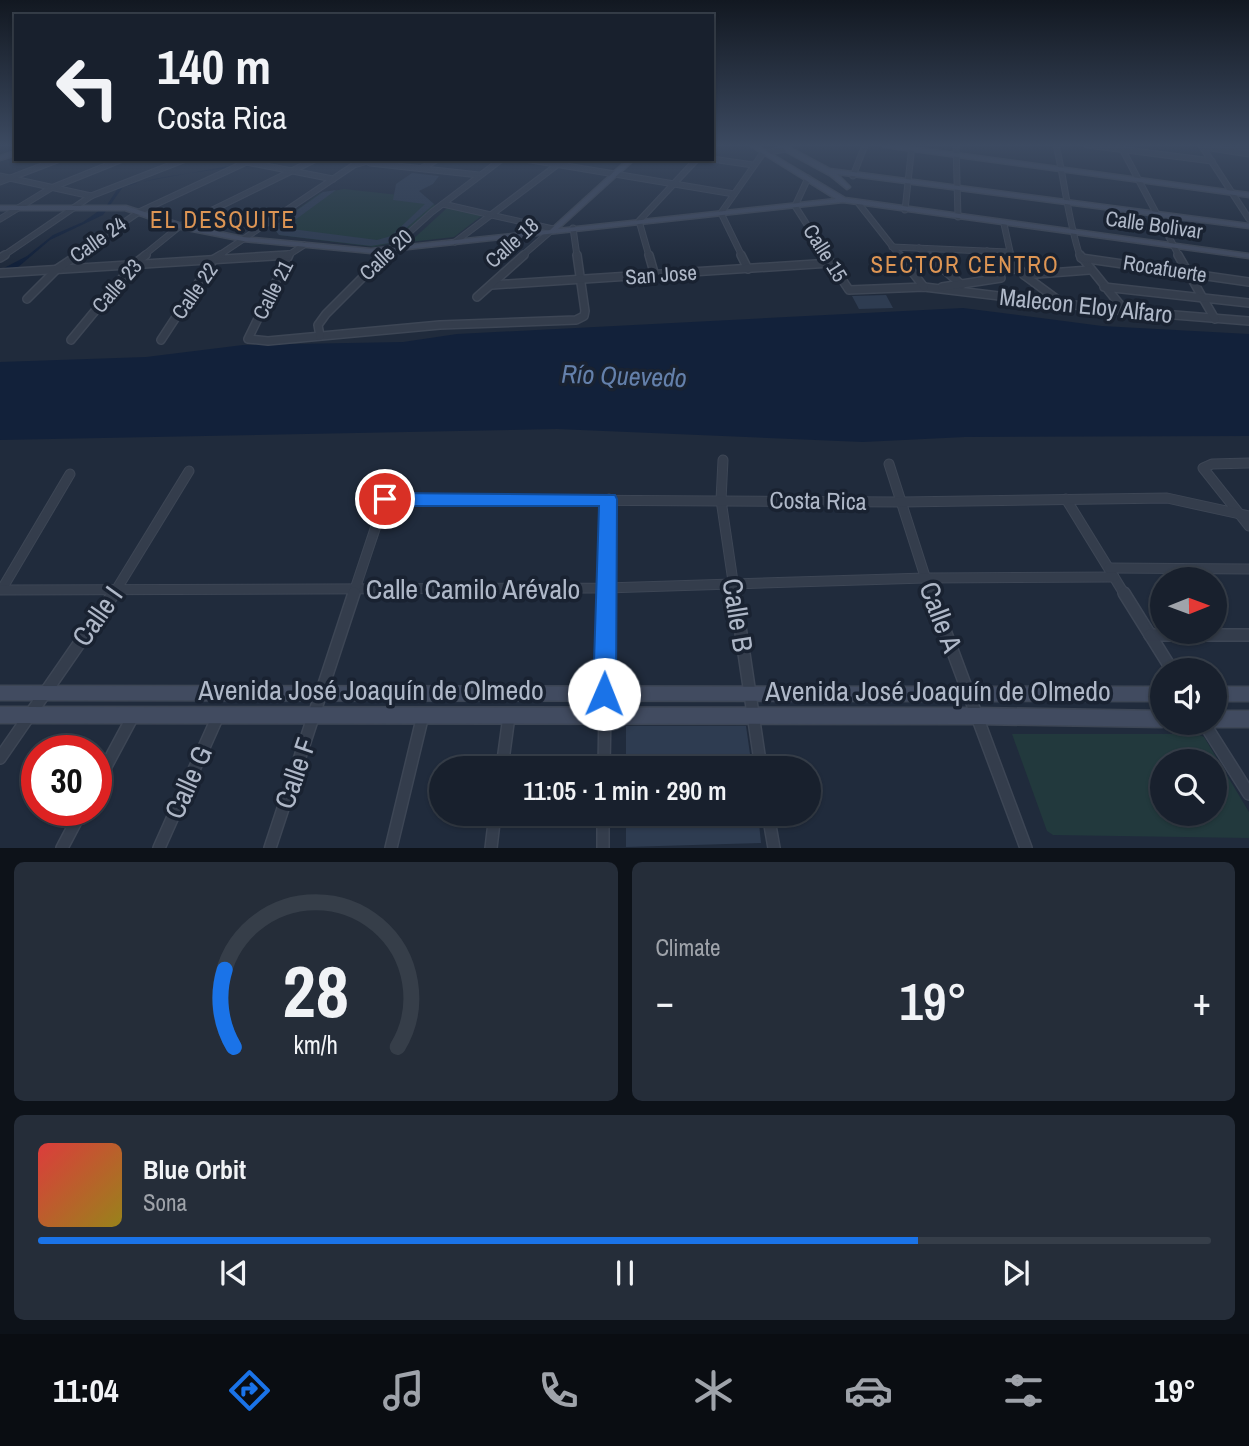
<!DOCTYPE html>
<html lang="en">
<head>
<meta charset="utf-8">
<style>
	body { margin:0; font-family:"Archivo Narrow",sans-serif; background:#252d39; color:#f1f3f6; height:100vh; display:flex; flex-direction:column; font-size:26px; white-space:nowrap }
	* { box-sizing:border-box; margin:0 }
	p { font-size:23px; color:#9fa3aa }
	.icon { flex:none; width:38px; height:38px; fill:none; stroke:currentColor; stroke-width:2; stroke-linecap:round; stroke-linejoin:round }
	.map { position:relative; height:848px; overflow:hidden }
	.side { display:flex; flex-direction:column; gap:14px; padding:14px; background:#0d1219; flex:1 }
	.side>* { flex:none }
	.banner { position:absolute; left:14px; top:14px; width:700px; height:147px; border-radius:0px; box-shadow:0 2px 5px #0004,0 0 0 2px #363e49; background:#18202d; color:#f1f3f6; overflow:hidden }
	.needle { width:46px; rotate:89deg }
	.controls { position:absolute; left:1150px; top:567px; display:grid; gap:14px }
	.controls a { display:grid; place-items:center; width:77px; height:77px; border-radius:50%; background:#18202d; box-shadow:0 2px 5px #0004,0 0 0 2px #363e49; font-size:35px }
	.speed { position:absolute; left:21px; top:735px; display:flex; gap:14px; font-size:35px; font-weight:700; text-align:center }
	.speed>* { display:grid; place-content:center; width:91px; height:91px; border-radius:50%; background:#18202d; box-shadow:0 2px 5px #0004,0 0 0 2px #363e49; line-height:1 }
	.speed .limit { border:10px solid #d22; background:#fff; color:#111 }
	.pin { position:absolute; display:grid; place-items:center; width:60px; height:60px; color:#fff; margin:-30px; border:4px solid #fff; border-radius:50%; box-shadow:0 2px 7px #0007 }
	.me { position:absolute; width:77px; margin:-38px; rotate:1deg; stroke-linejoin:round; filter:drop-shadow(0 0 5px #0008) }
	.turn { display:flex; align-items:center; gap:24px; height:147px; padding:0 28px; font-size:32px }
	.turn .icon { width:91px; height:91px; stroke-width:2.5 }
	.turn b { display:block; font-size:49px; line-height:60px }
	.big { font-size:52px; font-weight:600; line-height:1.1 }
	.side .tile { flex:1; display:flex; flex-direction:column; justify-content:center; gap:10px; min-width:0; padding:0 24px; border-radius:10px; background:#252d39 }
	.side .dial { align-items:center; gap:0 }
	.dial svg { height:182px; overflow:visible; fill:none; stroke:#363e49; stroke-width:7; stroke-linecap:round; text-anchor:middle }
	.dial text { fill:#f1f3f6; stroke:none }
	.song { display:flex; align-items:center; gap:21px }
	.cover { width:84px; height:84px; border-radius:10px; background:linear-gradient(135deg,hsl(0 70% 55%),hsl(50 70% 35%)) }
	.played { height:7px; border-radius:4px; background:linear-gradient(90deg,#1a73e8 75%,#363e49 75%) }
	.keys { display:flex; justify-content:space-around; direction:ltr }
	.heat { display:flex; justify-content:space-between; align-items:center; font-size:38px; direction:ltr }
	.side .tiles { flex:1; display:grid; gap:14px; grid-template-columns:1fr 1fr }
	.tile:last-child { grid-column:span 2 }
	.trip { position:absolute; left:429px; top:756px; width:392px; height:70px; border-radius:35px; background:#18202d; box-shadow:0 2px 5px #0004,0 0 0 2px #363e49; font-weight:600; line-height:70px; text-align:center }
	.menu { display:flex; height:112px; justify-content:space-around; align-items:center; background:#0a0d12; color:#9fa3aa }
	.menu .icon { width:49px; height:49px }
	.menu .current { color:#1a73e8 }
	.menu b { font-size:32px; color:#f1f3f6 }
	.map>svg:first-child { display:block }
	.green { fill:#22393d; fill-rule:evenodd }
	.water { fill:#12213a }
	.building { fill:#2e3c51 }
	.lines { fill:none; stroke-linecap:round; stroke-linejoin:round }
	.street-far3-casing { stroke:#3d4655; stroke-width:7 }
	.street-far2-casing { stroke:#3d4655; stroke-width:10 }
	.street-far1-casing { stroke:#3d4655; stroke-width:11 }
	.street-casing { stroke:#3d4655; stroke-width:14 }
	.secondary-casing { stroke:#3d4655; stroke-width:3 }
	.street-far3 { stroke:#343d4c; stroke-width:5 }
	.street-far2 { stroke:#343d4c; stroke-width:7 }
	.street-far1 { stroke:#343d4c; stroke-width:9 }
	.street { stroke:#343d4c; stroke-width:11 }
	.secondary { fill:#414b60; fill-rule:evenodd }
	.route { fill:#1a73e8; stroke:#114b97; stroke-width:2 }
	.labels { text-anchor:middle; stroke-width:7; stroke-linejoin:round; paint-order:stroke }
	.far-street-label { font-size:21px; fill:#afb8c8; stroke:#192231 }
	.far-quarter-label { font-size:23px; letter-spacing:2px; fill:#dd9554; stroke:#192231 }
	.street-label { font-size:24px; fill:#afb8c8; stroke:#192231 }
	.water-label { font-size:26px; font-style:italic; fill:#6480ab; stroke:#192231 }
	.near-street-label { font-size:28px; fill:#afb8c8; stroke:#192231 }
</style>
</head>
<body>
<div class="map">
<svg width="1249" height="848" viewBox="0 0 1249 848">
	<rect width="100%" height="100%" fill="#202b3c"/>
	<g class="green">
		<polygon points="344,189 427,198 436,206 399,241 374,247 279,235 273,227 320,193"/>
		<polygon points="447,208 484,214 454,237 410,242"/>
		<path d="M1012,734H1198L1204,737L1249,812V838L1053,835L1047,831ZM1214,761V814H1162V761Z"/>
	</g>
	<g class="water">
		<path d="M305,159C244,169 182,169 123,187L103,215L50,240L17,268H4L27,256L53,235L83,222L107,205L118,188L125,185L234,165Z"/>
		<polygon points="963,308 1102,326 1249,334 1249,436 965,437 863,442 557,429 0,440 0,362 146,357 243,345 403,342 457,334"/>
	</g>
	<g class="building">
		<polygon points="412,173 439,176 433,184 419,191 434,204 389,243 371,246 279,235 273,227 323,192 336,190 284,228 377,240 391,236 425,204 393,200 396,184"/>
		<polygon points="886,295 893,308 859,309 852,296"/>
		<polygon points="626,726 746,726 752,768 626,768"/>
		<polygon points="626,814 758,814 761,843 626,847"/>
	</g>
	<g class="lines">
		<g class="street-far3-casing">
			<g id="street-far3">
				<polyline points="956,145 958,217"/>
				<path d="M1056,145C1065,182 1068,221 1080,256"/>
				<polyline points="1087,145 1212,161"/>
				<polyline points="1120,145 1179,256"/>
				<polyline points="1201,145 1249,219"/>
				<polyline points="1233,145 1249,147"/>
				<polyline points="1204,147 1249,154"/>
				<polyline points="231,159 333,179"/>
				<polyline points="525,159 734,194"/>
				<polyline points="712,159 753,165"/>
				<polyline points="370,163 479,175"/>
				<polyline points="422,168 438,159"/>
				<polyline points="0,176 91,196"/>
				<polyline points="853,176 865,145"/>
				<polyline points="808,178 795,206 827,256"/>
				<polyline points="0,182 60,159"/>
				<polyline points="443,204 553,229"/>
				<polyline points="859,204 900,256"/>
				<polyline points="905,210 912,145"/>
				<polyline points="0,219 51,188 123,159"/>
				<polyline points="1004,224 1011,256"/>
				<polyline points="573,228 577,256"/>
				<polyline points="455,242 565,159"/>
				<polyline points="892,247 1008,252"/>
				<polyline points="919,248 929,256"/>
				<polyline points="987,251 991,256"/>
				<polyline points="3,256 91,196 186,159"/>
				<polyline points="75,256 139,212 253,159"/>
				<polyline points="143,256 180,226 316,159"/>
				<polyline points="218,256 354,165 375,159"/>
				<polyline points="266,256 288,255"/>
				<polyline points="287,256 304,245"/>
				<polyline points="383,256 432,212 502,159"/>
				<polyline points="522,256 553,229"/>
				<polyline points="649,256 639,221 697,159"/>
				<polyline points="742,256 721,213 763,153 786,149"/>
			</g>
		</g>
		<g class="street-far2-casing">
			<g id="street-far2">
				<polyline points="289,255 248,339 268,341 440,325 576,320 584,316 585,311 577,255"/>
				<polyline points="649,255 655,276"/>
				<polyline points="741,255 748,269"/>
				<polyline points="826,255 849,290 924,287 1125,311 1249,321"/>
				<polyline points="899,255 924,287"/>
				<polyline points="927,255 962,285"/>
				<polyline points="990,255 1002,270 1017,269"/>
				<polyline points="1010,255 1024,275"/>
				<polyline points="1080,255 1125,311"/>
				<polyline points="1178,255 1215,319"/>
				<polyline points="0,258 5,255"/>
				<polyline points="1081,258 1249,282"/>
				<polyline points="0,273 288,255"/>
				<polyline points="492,285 831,263"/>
				<polyline points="942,287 1001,278"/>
				<polyline points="1104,287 1249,303"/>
				<polyline points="477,297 524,255"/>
				<polyline points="27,299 57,269 78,255"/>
				<polyline points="1062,303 1024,275 1089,270"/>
				<polyline points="320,336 318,325 326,314 385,255"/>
				<polyline points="71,340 133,265 146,255"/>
				<polyline points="161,340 214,259 221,255"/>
			</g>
		</g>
		<g class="street-far1-casing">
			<g id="street-far1">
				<polyline points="723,460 721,500 735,595"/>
				<polyline points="1249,463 1212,464 1203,468 1249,526"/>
				<polyline points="889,464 931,595"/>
				<polyline points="1066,499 1125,595"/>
				<polyline points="1109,568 1249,569"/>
				<polyline points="2,589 70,474"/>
				<polyline points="0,590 606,588 925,578 1114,577"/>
				<polyline points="113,595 189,471"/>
				<polyline points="353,595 385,499 902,502 1167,498 1249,516"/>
				<polyline points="607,595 609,499"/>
			</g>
		</g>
		<g class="street-casing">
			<g id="street">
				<polyline points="735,593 761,768"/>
				<polyline points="931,593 1026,848"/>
				<polyline points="1124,593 1172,670"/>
				<polyline points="1150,635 1249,635"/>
				<polyline points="1204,723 1249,794"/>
				<polyline points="0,758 114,593"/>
				<polyline points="502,768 509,716"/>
				<polyline points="604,768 607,593"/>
				<polyline points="96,785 133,716"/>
				<polyline points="603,814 603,848"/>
				<polyline points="768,814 774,848"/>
				<polyline points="62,848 82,810"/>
				<polyline points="159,848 218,716"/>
				<polyline points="270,848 354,593"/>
				<polyline points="391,848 423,715"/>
				<polyline points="491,848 495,814"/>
			</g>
		</g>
		<g class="secondary-casing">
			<g id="secondary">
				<polygon points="749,145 756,145 845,198 1249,254 1249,258 843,202 371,253 243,241 177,228 125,210 0,210 0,206 126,206 182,224 243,237 371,249 550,230 628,159 635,159 558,229 836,199"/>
				<polygon points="778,145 785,145 830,169 1249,224 1249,228 837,174 850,187 847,189 831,176 787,152"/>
				<polygon points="881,145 896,145 1249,193 1249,197 884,147"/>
				<polygon points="16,151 16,155 0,160 0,156"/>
				<polygon points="0,686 1162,687 1162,701 0,700"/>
				<rect x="1214" y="687" width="35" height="14"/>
				<polygon points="0,707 979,708 1162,711 1162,723 1168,723 1162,727 979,724 0,723"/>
				<polygon points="1214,711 1249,711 1249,727 1214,727 1209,724 1208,723 1214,723"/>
			</g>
		</g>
		<use href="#street-far3" class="street-far3"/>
		<use href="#street-far2" class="street-far2"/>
		<use href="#street-far1" class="street-far1"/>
		<use href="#street" class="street"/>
		<use href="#secondary" class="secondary"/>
	</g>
	<linearGradient id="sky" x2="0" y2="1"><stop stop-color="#121821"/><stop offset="0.55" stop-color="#3c4a61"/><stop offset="1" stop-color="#3c4a61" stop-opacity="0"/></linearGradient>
	<rect width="1249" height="264" fill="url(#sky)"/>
	<polygon class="route" points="385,493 615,495 617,499 616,694 613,701 604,704 596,701 593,694 599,506 385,506 376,499"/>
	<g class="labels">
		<g class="far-street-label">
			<text transform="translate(1154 225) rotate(8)" y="7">Calle Bolivar</text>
			<text transform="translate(98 240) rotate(-35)" y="7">Calle 24</text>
			<text transform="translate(512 243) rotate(-42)" y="7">Calle 18</text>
			<text transform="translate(825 253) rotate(58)" y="7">Calle 15</text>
			<text transform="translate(386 255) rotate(-43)" y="7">Calle 20</text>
			<text transform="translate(1165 269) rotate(9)" y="7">Rocafuerte</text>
			<text transform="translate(661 275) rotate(-4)" y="7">San Jose</text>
			<text transform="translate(117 286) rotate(-49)" y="7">Calle 23</text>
			<text transform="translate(273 290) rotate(-63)" y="7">Calle 21</text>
			<text transform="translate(195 291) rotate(-55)" y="7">Calle 22</text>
		</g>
		<g class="far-quarter-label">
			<text x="223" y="228">EL DESQUITE</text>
			<text x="965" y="273">SECTOR CENTRO</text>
		</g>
		<g class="street-label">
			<text transform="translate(1086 306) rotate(6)" y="8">Malecon Eloy Alfaro</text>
			<text transform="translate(818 501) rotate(1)" y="8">Costa Rica</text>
		</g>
		<g class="water-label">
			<text transform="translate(624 376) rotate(2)" y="9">Río Quevedo</text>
		</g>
		<g class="near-street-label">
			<text x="473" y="599">Calle Camilo Arévalo</text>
			<text transform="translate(738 615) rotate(81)" y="10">Calle B</text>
			<text transform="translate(97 616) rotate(-55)" y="10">Calle I</text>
			<text transform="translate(941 617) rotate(69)" y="10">Calle A</text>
			<text x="371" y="700">Avenida José Joaquín de Olmedo</text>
			<text x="938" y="701">Avenida José Joaquín de Olmedo</text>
			<text transform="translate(295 773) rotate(-71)" y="10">Calle F</text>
			<text transform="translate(188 782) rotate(-66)" y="10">Calle G</text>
		</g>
	</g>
</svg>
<div class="controls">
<a><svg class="needle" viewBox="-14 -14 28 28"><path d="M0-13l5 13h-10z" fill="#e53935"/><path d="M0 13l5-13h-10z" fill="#9fa3aa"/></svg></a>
<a><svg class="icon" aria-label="sound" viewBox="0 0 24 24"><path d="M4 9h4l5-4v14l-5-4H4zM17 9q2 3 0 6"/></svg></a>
<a><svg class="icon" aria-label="search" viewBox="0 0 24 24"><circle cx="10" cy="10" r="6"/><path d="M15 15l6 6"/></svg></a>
</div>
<div class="speed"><div class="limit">30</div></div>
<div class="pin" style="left:385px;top:499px;background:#d93025"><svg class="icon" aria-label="arrive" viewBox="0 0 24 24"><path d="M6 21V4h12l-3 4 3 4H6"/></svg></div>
<svg class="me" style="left:604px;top:694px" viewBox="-20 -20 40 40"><circle r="19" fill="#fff"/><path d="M0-13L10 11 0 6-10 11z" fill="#1a73e8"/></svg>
<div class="trip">11:05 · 1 min · 290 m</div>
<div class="banner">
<div class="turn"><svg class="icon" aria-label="left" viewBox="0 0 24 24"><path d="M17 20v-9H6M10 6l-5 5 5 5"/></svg><div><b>140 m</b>Costa Rica</div></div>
</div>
</div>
<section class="side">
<div class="tiles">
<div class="tile dial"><svg viewBox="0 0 100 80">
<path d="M14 69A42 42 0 1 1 86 69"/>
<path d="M14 69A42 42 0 0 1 10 35" stroke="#1a73e8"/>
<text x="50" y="56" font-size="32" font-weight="700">28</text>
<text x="50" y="72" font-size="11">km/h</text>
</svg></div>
<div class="tile"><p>Climate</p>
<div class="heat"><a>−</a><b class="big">19°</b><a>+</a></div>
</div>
<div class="tile">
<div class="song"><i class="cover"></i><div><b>Blue Orbit</b><p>Sona</p></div></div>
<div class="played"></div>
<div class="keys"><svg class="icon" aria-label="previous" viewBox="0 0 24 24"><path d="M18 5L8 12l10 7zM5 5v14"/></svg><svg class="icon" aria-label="pause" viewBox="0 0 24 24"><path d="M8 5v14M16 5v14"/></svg><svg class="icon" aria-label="next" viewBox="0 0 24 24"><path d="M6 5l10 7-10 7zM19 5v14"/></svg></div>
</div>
</div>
</section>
<nav class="menu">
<b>11:04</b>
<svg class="icon current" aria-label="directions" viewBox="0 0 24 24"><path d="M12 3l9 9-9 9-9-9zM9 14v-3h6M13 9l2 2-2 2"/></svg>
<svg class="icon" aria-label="music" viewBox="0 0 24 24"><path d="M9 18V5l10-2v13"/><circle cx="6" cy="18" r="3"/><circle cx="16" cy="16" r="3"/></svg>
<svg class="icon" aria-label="phone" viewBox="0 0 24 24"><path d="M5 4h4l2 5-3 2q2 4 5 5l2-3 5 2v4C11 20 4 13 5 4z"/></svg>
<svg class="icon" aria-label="climate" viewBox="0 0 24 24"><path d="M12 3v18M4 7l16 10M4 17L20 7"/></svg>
<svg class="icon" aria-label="car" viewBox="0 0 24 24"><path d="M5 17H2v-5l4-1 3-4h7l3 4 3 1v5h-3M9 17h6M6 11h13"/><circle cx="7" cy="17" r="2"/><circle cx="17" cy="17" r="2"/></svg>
<svg class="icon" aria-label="filters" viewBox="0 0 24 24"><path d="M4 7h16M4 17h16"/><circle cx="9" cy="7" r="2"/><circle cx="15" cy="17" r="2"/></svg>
<b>19°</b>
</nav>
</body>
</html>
